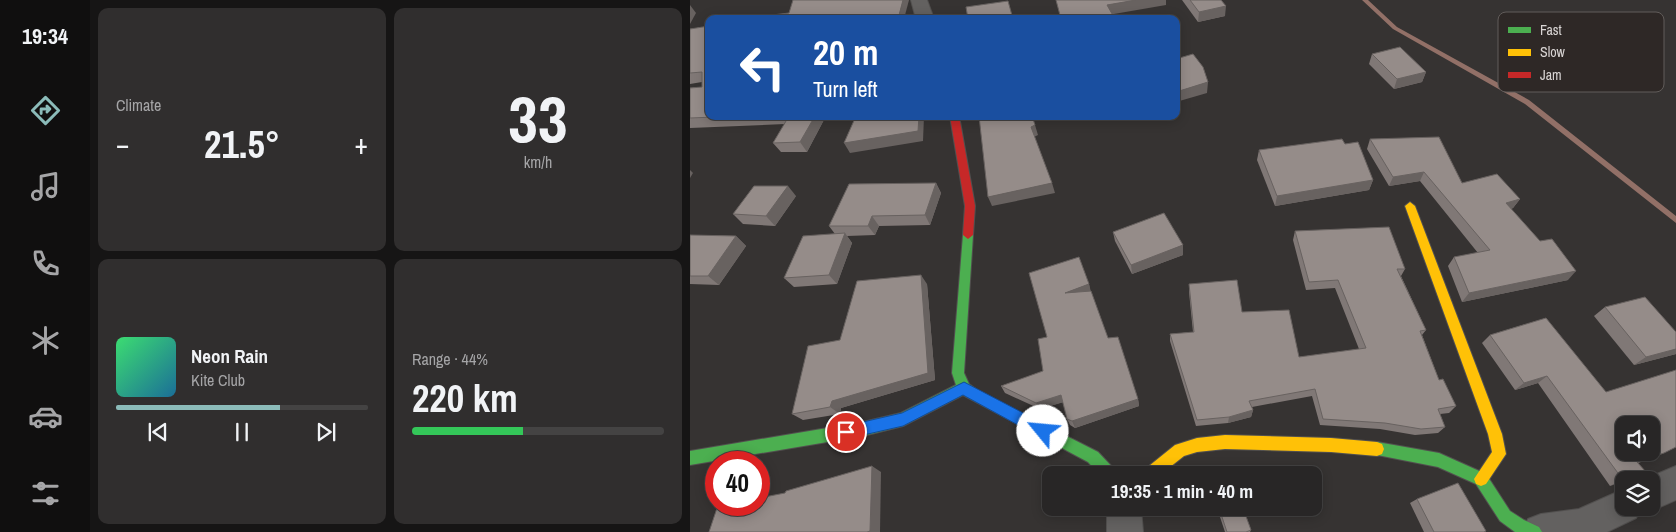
<!DOCTYPE html>
<html lang="en">
<head>
<meta charset="utf-8">
<style>
	body { margin:0; font-family:"Archivo Narrow",sans-serif; background:#302e2e; color:#f1f3f6; height:100vh; display:flex; flex-direction:column; font-size:19px; white-space:nowrap }
	* { box-sizing:border-box; margin:0 }
	p { font-size:16px; color:#a5a5a7 }
	.icon { flex:none; width:28px; height:28px; fill:none; stroke:currentColor; stroke-width:2; stroke-linecap:round; stroke-linejoin:round }
	.map { position:relative; flex:1; overflow:hidden }
	.panel { display:flex; flex-direction:column; gap:8px; padding:8px; background:#161515; width:600px }
	.panel>* { flex:none }
	.hud { position:absolute; left:15px; top:15px; width:475px; height:105px; border-radius:10px; box-shadow:0 2px 12px #0003,0 0 0 1px #444343; background:#1a4fa0; color:#fff; overflow:hidden }
	.controls { position:absolute; left:925px; top:416px; display:grid; gap:10px }
	.controls a { display:grid; place-items:center; width:45px; height:45px; border-radius:10px; background:#282626; box-shadow:0 2px 12px #0003,0 0 0 1px #444343; font-size:25px }
	.speed { position:absolute; left:15px; top:451px; display:flex; gap:10px; font-size:25px; font-weight:700; text-align:center }
	.speed>* { display:grid; place-content:center; width:65px; height:65px; border-radius:50%; background:#282626; box-shadow:0 2px 12px #0003,0 0 0 1px #444343; line-height:1 }
	.speed .limit { border:8px solid #d22; background:#fff; color:#111 }
	.pin { position:absolute; display:grid; place-items:center; width:42px; height:42px; color:#fff; margin:-21px; border:2px solid #fff; border-radius:50%; box-shadow:0 1px 5px #0007 }
	.me { position:absolute; width:55px; margin:-28px; rotate:298deg; stroke-linejoin:round; filter:drop-shadow(0 0 4px #0008) }
	.turn { display:flex; align-items:center; gap:18px; height:105px; padding:0 25px; font-size:22px }
	.turn .icon { width:65px; height:65px; stroke-width:2.5 }
	.turn b { display:block; font-size:35px; line-height:42px }
	.big { font-size:38px; font-weight:700; line-height:1.1 }
	.panel .card { flex:1; display:flex; flex-direction:column; justify-content:center; gap:8px; min-width:0; padding:0 18px; border-radius:10px; background:#302e2e }
	.panel .dial { align-items:center; gap:0 }
	.dial b { font-size:65px; line-height:1 }
	.song { display:flex; align-items:center; gap:15px }
	.cover { width:60px; height:60px; border-radius:8px; background:linear-gradient(135deg,hsl(140 70% 55%),hsl(200 70% 35%)) }
	.played { height:5px; border-radius:2px; background:linear-gradient(90deg,#8bbbb9 65%,#444343 65%) }
	.keys { display:flex; justify-content:space-around; direction:ltr }
	.heat { display:flex; justify-content:space-between; align-items:center; font-size:28px; direction:ltr }
	.charge { height:8px; border-radius:4px; background:linear-gradient(90deg,#34c759 44%,#444343 0) }
	.panel .tiles { flex:1; display:grid; gap:8px; grid-template-columns:repeat(2,1fr) }
	.trip { position:absolute; left:352px; top:466px; width:280px; height:50px; border-radius:10px; background:#282626; box-shadow:0 2px 12px #0003,0 0 0 1px #444343; font-weight:700; line-height:50px; text-align:center }
	main { display:flex; flex:1; min-height:0 }
	.menu { display:flex; flex-direction:column; width:90px; justify-content:space-around; align-items:center; background:#100f0f; color:#a5a5a7 }
	.menu .icon { width:35px; height:35px }
	.menu .current { color:#8bbbb9 }
	.menu b { font-size:22px; color:#f1f3f6 }
	.map>svg:first-child { display:block }
	.lines { fill:none; stroke-linecap:round; stroke-linejoin:round }
	.stream { fill:#927067; fill-rule:evenodd }
	.street-casing { stroke:#52504f; stroke-width:2 }
	.fast-casing { stroke:#52504f; stroke-width:2 }
	.slow-casing { stroke:#52504f; stroke-width:2 }
	.jam-casing { stroke:#52504f; stroke-width:2 }
	.street { fill:#636160; fill-rule:evenodd }
	.fast { fill:#4caf50; fill-rule:evenodd }
	.slow { fill:#ffc107; fill-rule:evenodd }
	.jam { fill:#c62828; fill-rule:evenodd }
	.wall { fill:#807876 }
	.shaded-wall { fill:#686260 }
	.building { fill:#958c89; stroke:#686260; fill-rule:evenodd }
	.route { fill:#1a73e8; stroke:#114b97 }
	.key { fill:#2e2826; stroke:#615c5a; stroke-width:1 }
	.key-label { font-size:14px; fill:#d9d5d4 }
</style>
</head>
<body>
<main>
<nav class="menu">
<b>19:34</b>
<svg class="icon current" aria-label="directions" viewBox="0 0 24 24"><path d="M12 3l9 9-9 9-9-9zM9 14v-3h6M13 9l2 2-2 2"/></svg>
<svg class="icon" aria-label="music" viewBox="0 0 24 24"><path d="M9 18V5l10-2v13"/><circle cx="6" cy="18" r="3"/><circle cx="16" cy="16" r="3"/></svg>
<svg class="icon" aria-label="phone" viewBox="0 0 24 24"><path d="M5 4h4l2 5-3 2q2 4 5 5l2-3 5 2v4C11 20 4 13 5 4z"/></svg>
<svg class="icon" aria-label="climate" viewBox="0 0 24 24"><path d="M12 3v18M4 7l16 10M4 17L20 7"/></svg>
<svg class="icon" aria-label="car" viewBox="0 0 24 24"><path d="M5 17H2v-5l4-1 3-4h7l3 4 3 1v5h-3M9 17h6M6 11h13"/><circle cx="7" cy="17" r="2"/><circle cx="17" cy="17" r="2"/></svg>
<svg class="icon" aria-label="filters" viewBox="0 0 24 24"><path d="M4 7h16M4 17h16"/><circle cx="9" cy="7" r="2"/><circle cx="15" cy="17" r="2"/></svg>
</nav>
<section class="panel">
<div class="tiles">
<div class="card"><p>Climate</p>
<div class="heat"><a>−</a><b class="big">21.5°</b><a>+</a></div>
</div>
<div class="card dial"><b>33</b><p>km/h</p></div>
<div class="card">
<div class="song"><i class="cover"></i><div><b>Neon Rain</b><p>Kite Club</p></div></div>
<div class="played"></div>
<div class="keys"><svg class="icon" aria-label="previous" viewBox="0 0 24 24"><path d="M18 5L8 12l10 7zM5 5v14"/></svg><svg class="icon" aria-label="pause" viewBox="0 0 24 24"><path d="M8 5v14M16 5v14"/></svg><svg class="icon" aria-label="next" viewBox="0 0 24 24"><path d="M6 5l10 7-10 7zM19 5v14"/></svg></div>
</div>
<div class="card"><p>Range · 44%</p><b class="big">220 km</b><div class="charge"></div></div>
</div>
</section>
<div class="map">
<svg width="986" height="532" viewBox="0 0 986 532">
	<rect width="100%" height="100%" fill="#363332"/>
	<g class="lines">
		<polygon class="stream" points="672,0 678,0 707,27 839,100 986,216 986,223 835,104 703,29"/>
		<g class="street-casing">
			<g id="street">
				<polygon points="221,0 237,0 244,19 226,19"/>
				<polygon points="986,466 986,500 961,511 952,508 961,508 961,480 953,480"/>
				<polygon points="934,489 934,508 951,508 946,518 917,532 833,532 838,519 851,514 889,509"/>
				<polygon points="417,508 451,508 453,532 417,532"/>
			</g>
		</g>
		<g class="fast-casing">
			<g id="fast">
				<polygon points="278,231 283,235 274,373 279,384 290,392 408,452 425,470 427,475 410,475 398,462 273,395 213,426 173,436 0,465 0,451 173,422 211,413 266,385 262,373 273,235"/>
				<polygon points="687,442 749,453 796,474 820,511 834,520 849,527 852,532 825,532 810,521 786,484 748,467 682,454 680,449 682,444"/>
			</g>
		</g>
		<g class="slow-casing">
			<g id="slow">
				<polygon points="720,202 725,206 812,434 816,454 796,484 791,486 786,484 784,479 802,452 798,434 715,206"/>
				<polygon points="535,435 641,438 687,442 692,444 694,449 692,454 687,456 641,452 535,449 507,452 494,456 470,475 452,475 454,470 485,445 507,438"/>
			</g>
		</g>
		<g class="jam-casing">
			<polygon id="jam" points="260,116 269,116 285,206 283,235 278,239 273,235 275,206"/>
		</g>
		<use href="#street" class="street"/>
		<use href="#fast" class="fast"/>
		<use href="#slow" class="slow"/>
		<use href="#jam" class="jam"/>
	</g>
	<g class="wall">
		<polygon points="492,0 531,0 535,16 508,22"/>
		<polygon points="19,26 19,116 136,116 117,152 91,152 83,143 95,124 0,128 0,88 12,87 12,82 0,84 0,29"/>
		<polygon points="682,54 736,72 732,82 704,89 679,64"/>
		<polygon points="680,139 772,183 830,199 823,208 821,209 878,280 772,302 758,266 764,257 788,253 730,181 699,186 677,149"/>
		<polygon points="655,144 683,180 679,190 585,206 567,160 569,150"/>
		<polygon points="246,183 251,193 240,225 189,226 185,235 157,236 162,243 147,284 104,287 94,278 145,234 139,226"/>
		<polygon points="106,196 85,226 53,224 43,214"/>
		<polygon points="605,231 715,269 711,276 736,330 732,335 749,380 766,406 759,413 750,414 755,427 748,433 725,435 690,429 630,425 622,396 562,407 563,410 561,417 538,423 506,426 480,341 480,334 503,332 499,292 499,284 552,312 609,357 669,349 645,288 616,290 603,240"/>
		<polygon points="423,232 493,255 442,274 425,241"/>
		<polygon points="0,235 46,236 56,246 29,285 0,284"/>
		<polygon points="237,284 245,380 151,408 150,414 113,420 102,414 150,340"/>
		<polygon points="399,284 400,291 418,338 448,399 449,406 385,428 380,425 377,419 373,402 350,409 315,393 311,386 353,371 357,337"/>
		<polygon points="915,307 986,354 944,365 904,316"/>
		<polygon points="856,318 960,459 948,463 956,472 920,486 848,383 825,390 792,343 800,335"/>
		<polygon points="727,499 794,532 734,532 720,503"/>
		<polygon points="527,508 553,508 561,530 560,532 535,532"/>
	</g>
	<g class="shaded-wall">
		<polygon points="213,0 219,0 214,19 208,19"/>
		<polygon points="446,0 476,0 476,5 418,15 417,5"/>
		<polygon points="0,5 6,13 0,24"/>
		<polygon points="536,6 535,16 508,22 509,12"/>
		<polygon points="736,72 732,82 704,89 707,79"/>
		<polygon points="518,82 517,93 486,102 486,92"/>
		<polygon points="125,116 136,116 117,152 110,142"/>
		<polygon points="229,116 234,116 233,141 160,153 154,143"/>
		<polygon points="342,116 352,116 352,118 343,119"/>
		<polygon points="345,125 348,135 344,137 341,127"/>
		<polygon points="0,170 3,173 0,178"/>
		<polygon points="734,172 730,181 699,186 703,177"/>
		<polygon points="683,180 679,190 585,206 587,196"/>
		<polygon points="246,183 251,193 240,225 235,215"/>
		<polygon points="362,183 365,193 302,206 298,197"/>
		<polygon points="98,186 106,196 85,226 76,216"/>
		<polygon points="830,199 823,208 809,213 816,203"/>
		<polygon points="182,216 189,226 185,235 178,226"/>
		<polygon points="155,233 162,243 147,284 139,275"/>
		<polygon points="46,236 56,246 29,285 18,276"/>
		<polygon points="493,245 493,255 442,274 441,265"/>
		<polygon points="886,271 878,280 772,302 779,293"/>
		<polygon points="231,275 237,284 245,380 151,408 150,414 140,407 142,401"/>
		<polygon points="399,284 401,292 375,293"/>
		<polygon points="986,349 986,354 944,365 956,357"/>
		<polygon points="857,376 848,383 825,390 834,383"/>
		<polygon points="371,395 374,402 350,409 346,403"/>
		<polygon points="448,399 449,406 385,428 382,421"/>
		<polygon points="563,410 561,417 538,423 539,417"/>
		<polygon points="974,453 960,459 934,467 947,462"/>
		<polygon points="182,466 191,472 190,532 177,532"/>
		<polygon points="956,472 942,478 934,480 934,481 920,486 933,480"/>
	</g>
	<g class="building">
		<polygon points="103,0 213,0 208,19 48,19 99,13"/>
		<polygon points="366,0 446,0 417,5 425,19 371,19"/>
		<polygon points="500,0 531,0 536,6 509,12"/>
		<polygon points="318,1 323,19 278,19 276,7"/>
		<polygon points="19,26 19,116 50,116 0,118 0,88 12,87 12,72 0,73 0,29"/>
		<polygon points="710,47 736,72 707,79 682,54"/>
		<polygon points="503,54 513,67 518,82 486,92 486,59"/>
		<polygon points="99,116 125,116 110,142 83,143"/>
		<polygon points="166,116 229,116 228,131 154,143"/>
		<polygon points="289,116 342,116 345,125 341,127 362,183 298,197"/>
		<polygon points="749,137 772,183 807,174 830,199 816,203 850,241 862,239 886,271 779,293 764,257 800,250 734,172 703,177 680,139"/>
		<polygon points="652,139 655,144 668,142 683,180 587,196 569,150"/>
		<polygon points="246,183 235,215 182,216 178,226 139,226 159,184"/>
		<polygon points="64,186 98,186 76,216 43,214"/>
		<polygon points="474,213 493,245 441,265 423,232"/>
		<polygon points="699,227 715,269 707,269 736,330 730,331 749,380 753,379 766,406 748,409 755,427 731,429 695,423 633,419 625,389 559,401 563,410 539,417 507,420 480,334 504,332 499,284 547,280 552,312 599,310 609,357 676,348 648,280 619,282 605,231"/>
		<polygon points="155,233 139,275 94,278 113,236"/>
		<polygon points="0,235 46,236 18,276 0,276"/>
		<polygon points="389,257 399,284 375,293 401,291 418,338 428,337 448,399 382,421 377,419 371,395 346,403 311,386 353,371 348,339 357,337 339,273"/>
		<polygon points="231,275 238,373 142,401 140,407 102,414 118,346 150,340 167,281"/>
		<polygon points="955,297 986,332 986,349 956,357 915,307"/>
		<path d="M856,318L916,392L986,370V447L974,453L947,462L956,472L933,480L857,376L834,383L800,335ZM934,425H961V452H934Z"/>
		<polygon points="182,466 180,531 177,532 19,532 28,505 69,505 69,498 95,493 96,491"/>
		<polygon points="768,483 796,531 794,532 744,532 727,499"/>
		<polygon points="529,508 553,508 561,530 556,532 537,532"/>
	</g>
	<polygon class="route" points="274,382 358,426 360,431 358,436 353,438 348,436 273,395 213,426 156,439 151,437 149,432 151,427 212,413"/>
	<rect x="808" y="12" width="166" height="80" rx="8" class="key"/>
	<rect x="818" y="27" width="23" height="6" fill="#4caf50"/>
	<rect x="818" y="49" width="23" height="7" fill="#ffc107"/>
	<rect x="818" y="72" width="23" height="6" fill="#c62828"/>
	<g class="key-label">
		<text x="850" y="35">Fast</text>
		<text x="850" y="57">Slow</text>
		<text x="850" y="80">Jam</text>
	</g>
</svg>
<div class="controls">
<a><svg class="icon" aria-label="sound" viewBox="0 0 24 24"><path d="M4 9h4l5-4v14l-5-4H4zM17 9q2 3 0 6"/></svg></a>
<a><svg class="icon" aria-label="layers" viewBox="0 0 24 24"><path d="M12 4l9 5-9 5-9-5zM3 14l9 5 9-5"/></svg></a>
</div>
<div class="speed"><div class="limit">40</div></div>
<div class="pin" style="left:156px;top:432px;background:#d93025"><svg class="icon" aria-label="arrive" viewBox="0 0 24 24"><path d="M6 21V4h12l-3 4 3 4H6"/></svg></div>
<svg class="me" style="left:353px;top:431px" viewBox="-20 -20 40 40"><circle r="19" fill="#fff"/><path d="M0-13L10 11 0 6-10 11z" fill="#1a73e8"/></svg>
<div class="trip">19:35 · 1 min · 40 m</div>
<div class="hud">
<div class="turn"><svg class="icon" aria-label="left" viewBox="0 0 24 24"><path d="M17 20v-9H6M10 6l-5 5 5 5"/></svg><div><b>20 m</b>Turn left</div></div>
</div>
</div>
</main>
</body>
</html>
